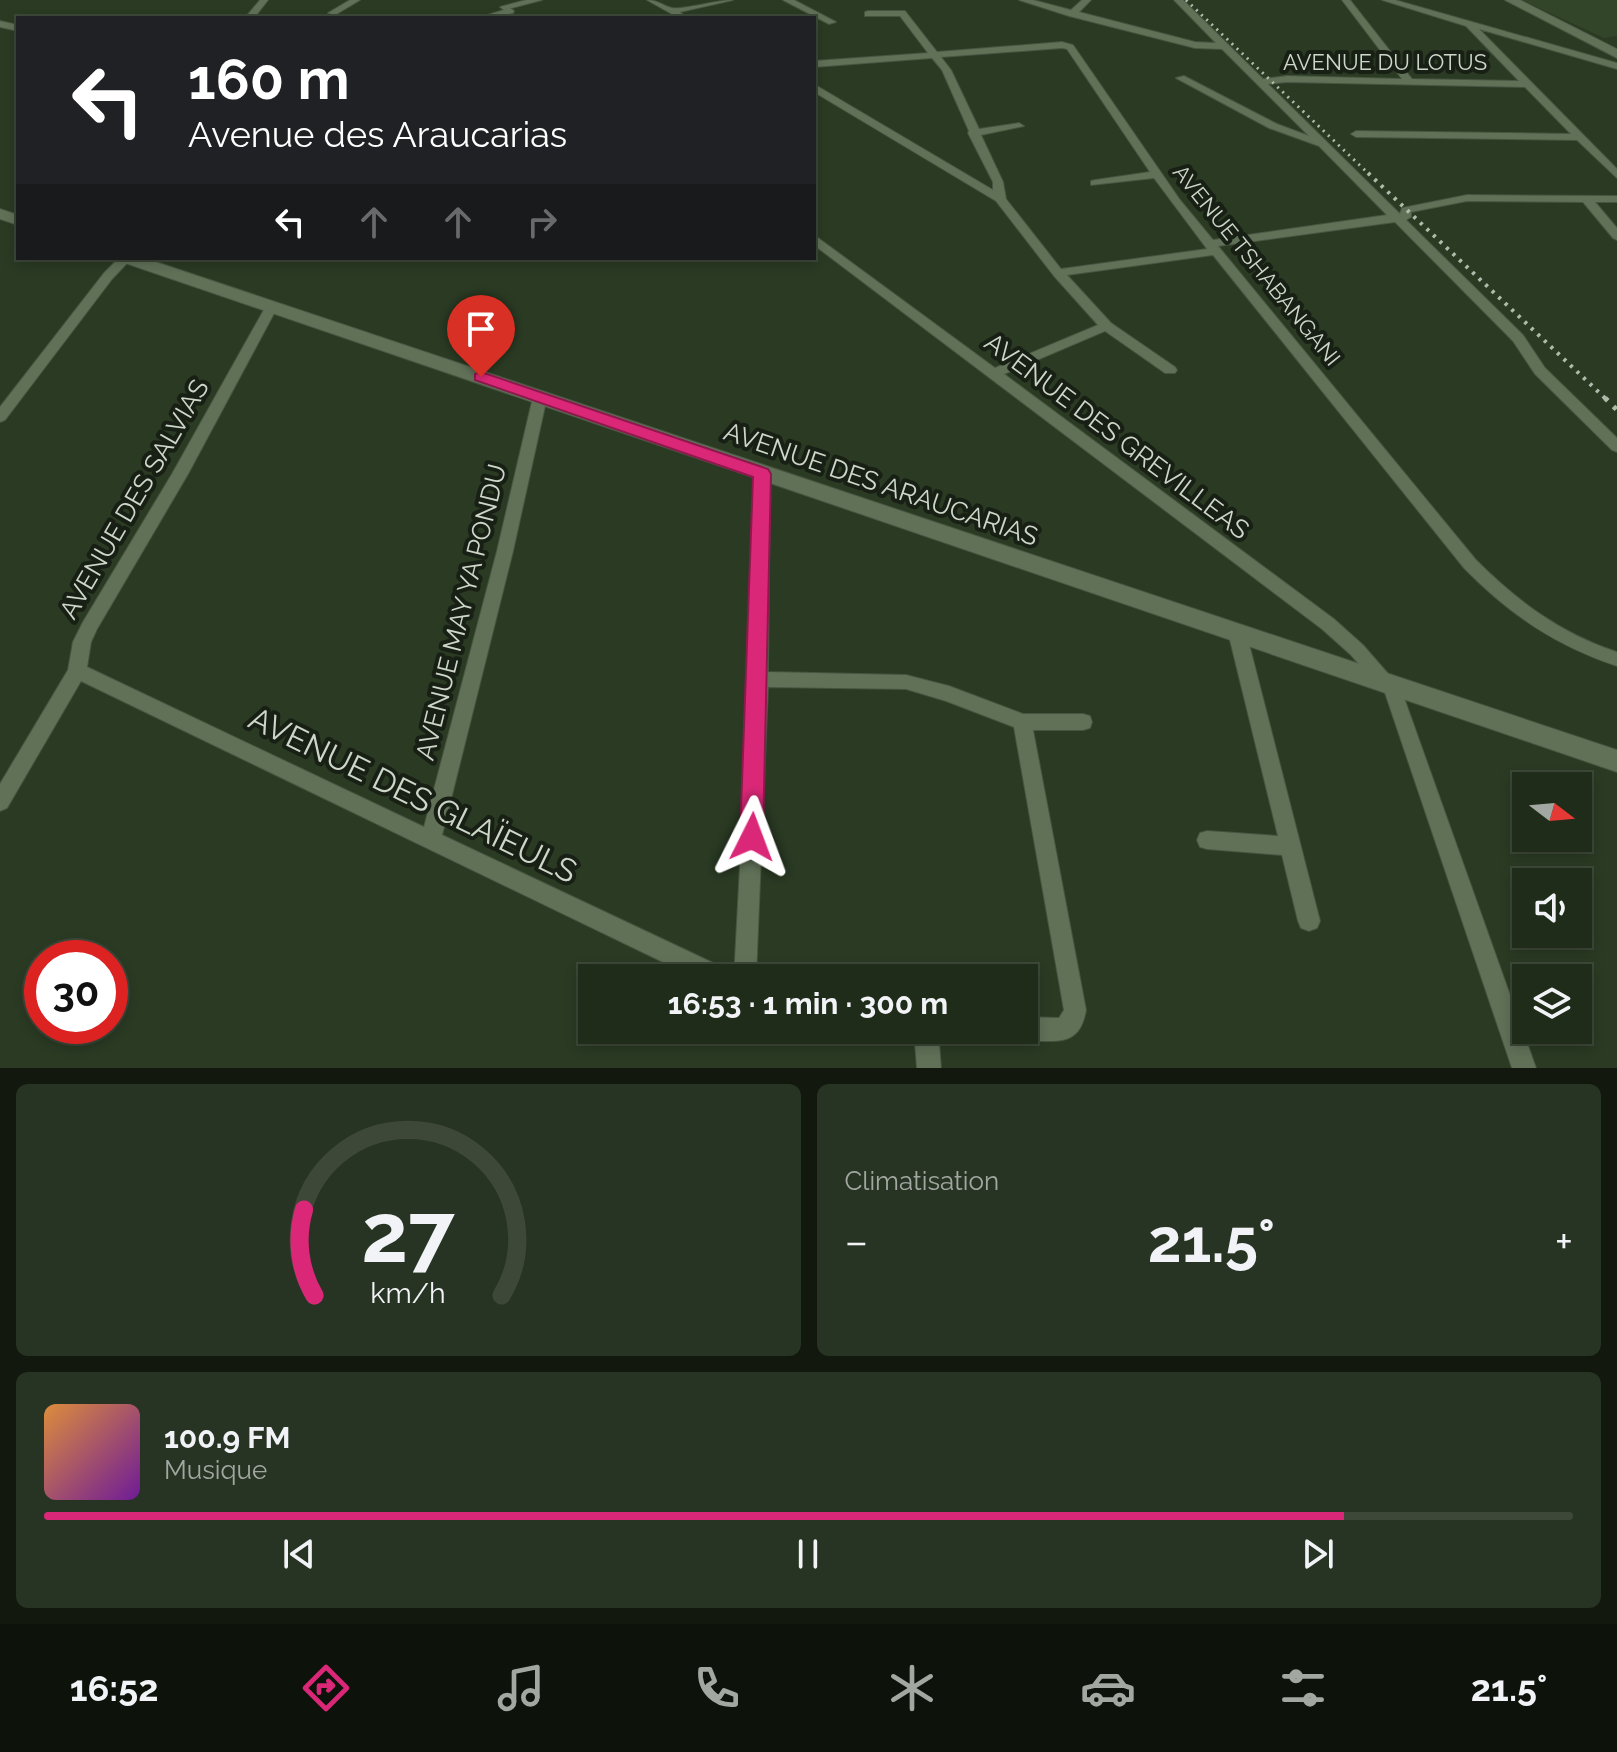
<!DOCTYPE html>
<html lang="fr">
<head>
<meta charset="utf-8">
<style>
	body { margin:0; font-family:Raleway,sans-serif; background:#283423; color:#f1f3f6; height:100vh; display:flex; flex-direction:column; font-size:30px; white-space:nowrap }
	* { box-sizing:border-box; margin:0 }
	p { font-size:26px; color:#a2a7a2 }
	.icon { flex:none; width:44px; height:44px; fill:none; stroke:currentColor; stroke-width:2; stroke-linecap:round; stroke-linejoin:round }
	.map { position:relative; height:1068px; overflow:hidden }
	.details { display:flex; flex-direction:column; gap:16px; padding:16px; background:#12180e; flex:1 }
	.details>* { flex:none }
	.top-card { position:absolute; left:16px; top:16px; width:800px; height:244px; border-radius:0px; box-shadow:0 4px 12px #0003,0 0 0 2px #3d4839; background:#202124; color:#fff; overflow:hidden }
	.needle { width:52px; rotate:106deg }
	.fabs { position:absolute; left:1512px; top:772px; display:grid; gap:16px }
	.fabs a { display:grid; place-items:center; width:80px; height:80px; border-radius:0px; background:#202c1a; box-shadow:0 4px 12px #0003,0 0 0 2px #3d4839; font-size:40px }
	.speed { position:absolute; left:24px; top:940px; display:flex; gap:16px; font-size:40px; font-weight:700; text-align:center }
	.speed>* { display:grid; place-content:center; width:104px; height:104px; border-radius:50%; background:#202c1a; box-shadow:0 4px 12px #0003,0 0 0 2px #3d4839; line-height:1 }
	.speed .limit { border:12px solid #d22; background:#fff; color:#111 }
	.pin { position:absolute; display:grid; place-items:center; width:68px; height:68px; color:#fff; margin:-82px -34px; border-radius:50% 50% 50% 0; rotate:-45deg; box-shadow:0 0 8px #0007 }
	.pin .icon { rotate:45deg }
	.me { position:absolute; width:88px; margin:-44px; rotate:3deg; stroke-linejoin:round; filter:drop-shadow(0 0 6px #0008) }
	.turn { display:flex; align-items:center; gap:28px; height:168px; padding:0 40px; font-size:36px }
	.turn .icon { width:104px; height:104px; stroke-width:2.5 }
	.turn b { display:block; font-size:56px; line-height:68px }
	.lanes { display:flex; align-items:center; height:76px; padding:0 40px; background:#0003; justify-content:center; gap:40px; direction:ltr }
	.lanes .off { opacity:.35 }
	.big { font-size:60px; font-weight:700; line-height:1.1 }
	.details .tile { flex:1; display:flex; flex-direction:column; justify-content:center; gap:12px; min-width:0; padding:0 28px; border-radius:12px; background:#283423 }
	.details .dial { align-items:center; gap:0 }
	.dial svg { height:208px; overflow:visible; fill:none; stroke:#3d4839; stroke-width:7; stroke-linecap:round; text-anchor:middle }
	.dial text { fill:#f1f3f6; stroke:none }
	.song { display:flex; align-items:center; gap:24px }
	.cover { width:96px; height:96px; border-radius:12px; background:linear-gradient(135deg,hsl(30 70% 55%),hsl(280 70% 35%)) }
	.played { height:8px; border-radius:4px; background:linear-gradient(90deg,#db2777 85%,#3d4839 85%) }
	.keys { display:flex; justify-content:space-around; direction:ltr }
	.heat { display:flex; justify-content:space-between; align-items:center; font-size:44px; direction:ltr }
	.details .tiles { flex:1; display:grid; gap:16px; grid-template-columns:1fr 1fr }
	.tile:last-child { grid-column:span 2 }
	.trip { position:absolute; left:578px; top:964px; width:460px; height:80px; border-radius:0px; background:#202c1a; box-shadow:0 4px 12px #0003,0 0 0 2px #3d4839; font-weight:700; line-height:80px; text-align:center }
	.menu { display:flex; height:128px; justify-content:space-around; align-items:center; background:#0d120a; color:#a2a7a2 }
	.menu .icon { width:56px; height:56px }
	.menu .selected { color:#db2777 }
	.menu b { font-size:36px; color:#f1f3f6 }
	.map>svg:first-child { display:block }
	.built { fill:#324528 }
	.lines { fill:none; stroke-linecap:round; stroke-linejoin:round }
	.street-casing { stroke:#475440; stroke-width:2 }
	.secondary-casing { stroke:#475440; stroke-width:2 }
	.street { fill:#607158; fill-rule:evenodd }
	.secondary { fill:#607158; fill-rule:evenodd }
	.rail-far2 { stroke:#b0bbab; stroke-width:3; stroke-dasharray:2 5; stroke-linecap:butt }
	.rail-far1 { stroke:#b0bbab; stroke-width:4; stroke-dasharray:3 6; stroke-linecap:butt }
	.rail { stroke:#b0bbab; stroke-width:5; stroke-dasharray:4 8; stroke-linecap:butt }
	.route { fill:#db2777; stroke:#8e194d; stroke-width:2 }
	.labels { text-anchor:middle; stroke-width:8; stroke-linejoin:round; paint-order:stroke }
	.far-street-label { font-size:22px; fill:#cdd7c9; stroke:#181f14 }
	.street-label { font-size:26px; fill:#cdd7c9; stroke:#181f14 }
	.near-street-label { font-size:32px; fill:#cdd7c9; stroke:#181f14 }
</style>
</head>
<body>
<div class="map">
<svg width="1617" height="1068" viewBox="0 0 1617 1068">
	<rect width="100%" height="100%" fill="#2a3a23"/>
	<polygon class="built" points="1522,0 1617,0 1617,36 1604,38"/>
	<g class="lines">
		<g class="street-casing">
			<g id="street">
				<polygon points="260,0 268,0 254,18 245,18"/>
				<polygon points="350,0 360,0 335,15 328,13"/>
				<polygon points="526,0 542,0 504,10 500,7"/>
				<path d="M647,0C658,0 663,6 672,8C682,10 718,0 733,0L680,12L683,15L679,18Z"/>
				<polygon points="783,0 794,0 836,22 829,24"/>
				<path d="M1019,0H1033L1071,10L1082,0H1091L1079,12L1195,42L1216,43L1174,0H1183L1263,79L1287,76L1402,79L1342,0H1350L1412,79L1519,81L1466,26L1382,0H1395L1617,63V69L1479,29L1617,169V178L1577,140L1356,137L1351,134L1356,131L1571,134L1525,87L1287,82L1268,84L1400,214L1402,208L1467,195L1617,196V202H1595L1617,228V240L1613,238L1583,202L1467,201L1411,212V217L1406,220L1523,335L1545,368L1617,438V452L1612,450L1535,374L1513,341L1395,222L1218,246L1476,560C1517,601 1561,634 1617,652V666C1556,646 1509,614 1464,568L1213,255L1067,275L1111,323L1175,367L1177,370L1175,373H1165L1105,331L1004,374L1334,619L1363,645L1390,676L1397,678L1536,1068H1512L1383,687L1377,685L1351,655L1322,629L814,245V235L995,368L1098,325L1054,276L996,201L814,92V85L817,86L993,190V182L968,133L969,131L942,70L932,58L814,67V61L928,53L900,16H865V12L868,11H905L937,52L1062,42L1073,45L1180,200L1213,240L1387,215L1319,146L1269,128L1176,78L1184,76L1277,124L1309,136L1222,49L1195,48L1069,16ZM1062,48L1067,49L1150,172L1095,180L1091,181V185L1154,178L1207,249L1061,269L1006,199L1003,182L981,135L1024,126L1019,123L979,129L951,70L941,57Z"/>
				<polygon points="510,8 514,11 513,13 492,18 478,18"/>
				<polygon points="0,21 18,25 18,31 0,27"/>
				<polygon points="119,258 132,258 112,279 5,420 0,422 0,407 104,273"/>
				<polygon points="272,302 278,306 188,474 97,629 91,642 87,667 424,827 497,551 533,397 535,394 545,394 547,397 513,551 442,835 728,970 731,978 696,978 81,681 7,808 0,811 0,784 68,670 73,642 83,622 172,474 266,306"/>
				<path d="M762,469L770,474L768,672L906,675L949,686L1023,714H1083L1090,716L1092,722L1090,728L1083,730H1033L1086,1010C1082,1034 1071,1042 1047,1041C1036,1041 1026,1041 1016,1037L1013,1030H1024V1017L1059,1018L1064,1010L1014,727L946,701L906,689L768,687L756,978H734L750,679L754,474Z"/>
				<polygon points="1237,625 1243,627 1246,632 1320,921 1317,928 1309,931 1301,928 1298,921 1282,855 1207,849 1200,847 1197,840 1200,833 1207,831 1278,836 1228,632 1231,627"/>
				<polygon points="914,1030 938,1030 941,1068 917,1068"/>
			</g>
		</g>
		<g class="secondary-casing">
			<g id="secondary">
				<polygon points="1505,0 1520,0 1617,49 1617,58"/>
				<polygon points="0,209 18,215 18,225 0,219"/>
				<polygon points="120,258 144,258 1617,750 1617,772 122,262"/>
			</g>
		</g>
		<use href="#street" class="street"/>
		<use href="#secondary" class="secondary"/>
		<polyline class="rail-far2" points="1186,0 1370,175"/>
		<polyline class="rail-far1" points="1368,173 1607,400"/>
		<polyline class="rail" points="1605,398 1617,410"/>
	</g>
	<polygon class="route" points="481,372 768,469 771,474 763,837 760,844 752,847 744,844 740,837 753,477 475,380 475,374"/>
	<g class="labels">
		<g class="far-street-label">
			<text x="1385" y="70">AVENUE DU LOTUS</text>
			<text transform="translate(1257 265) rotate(51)" y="8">AVENUE TSHABANGANI</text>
		</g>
		<g class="street-label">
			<text transform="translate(1117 436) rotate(37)" y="9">AVENUE DES GREVILLEAS</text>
			<text transform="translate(881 484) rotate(19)" y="9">AVENUE DES ARAUCARIAS</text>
			<text transform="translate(134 499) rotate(-60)" y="9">AVENUE DES SALVIAS</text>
			<text transform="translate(461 612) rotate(-76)" y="9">AVENUE MAY YA PONDU</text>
		</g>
		<g class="near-street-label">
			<text transform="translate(413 795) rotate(26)" y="11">AVENUE DES GLAÏEULS</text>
		</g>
	</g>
</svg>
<div class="fabs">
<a><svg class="needle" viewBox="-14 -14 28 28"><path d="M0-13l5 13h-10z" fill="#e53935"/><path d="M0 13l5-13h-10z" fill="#a2a7a2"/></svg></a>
<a><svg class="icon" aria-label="sound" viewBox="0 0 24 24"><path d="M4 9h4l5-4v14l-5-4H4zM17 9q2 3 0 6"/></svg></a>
<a><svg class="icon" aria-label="layers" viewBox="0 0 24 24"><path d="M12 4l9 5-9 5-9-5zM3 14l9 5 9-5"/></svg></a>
</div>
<div class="speed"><div class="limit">30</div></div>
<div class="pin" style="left:481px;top:377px;background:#d93025"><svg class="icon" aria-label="arrive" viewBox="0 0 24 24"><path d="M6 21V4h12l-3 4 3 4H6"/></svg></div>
<svg class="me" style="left:752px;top:837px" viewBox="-20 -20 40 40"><path d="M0-17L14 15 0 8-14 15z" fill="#db2777" stroke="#fff" stroke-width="4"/></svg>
<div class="trip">16:53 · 1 min · 300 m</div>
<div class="top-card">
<div class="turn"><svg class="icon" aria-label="left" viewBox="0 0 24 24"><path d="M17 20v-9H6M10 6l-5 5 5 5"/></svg><div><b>160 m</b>Avenue des Araucarias</div></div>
<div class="lanes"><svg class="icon" aria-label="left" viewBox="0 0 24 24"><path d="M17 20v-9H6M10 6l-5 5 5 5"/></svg><svg class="icon off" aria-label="ahead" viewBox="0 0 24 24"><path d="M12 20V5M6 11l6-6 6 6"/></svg><svg class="icon off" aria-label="ahead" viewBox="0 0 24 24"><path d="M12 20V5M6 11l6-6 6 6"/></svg><svg class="icon off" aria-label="right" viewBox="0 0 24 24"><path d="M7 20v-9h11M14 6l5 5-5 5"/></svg></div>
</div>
</div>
<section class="details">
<div class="tiles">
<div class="tile dial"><svg viewBox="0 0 100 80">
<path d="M14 69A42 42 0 1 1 86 69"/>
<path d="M14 69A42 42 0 0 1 10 36" stroke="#db2777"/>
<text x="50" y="56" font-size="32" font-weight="700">27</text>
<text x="50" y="72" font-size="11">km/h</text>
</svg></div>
<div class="tile"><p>Climatisation</p>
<div class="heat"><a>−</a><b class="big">21.5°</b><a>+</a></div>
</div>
<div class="tile">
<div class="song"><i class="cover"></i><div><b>100.9 FM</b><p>Musique</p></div></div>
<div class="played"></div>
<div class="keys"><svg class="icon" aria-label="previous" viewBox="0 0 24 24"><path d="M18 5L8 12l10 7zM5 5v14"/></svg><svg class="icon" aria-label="pause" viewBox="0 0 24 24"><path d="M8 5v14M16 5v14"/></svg><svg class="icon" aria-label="next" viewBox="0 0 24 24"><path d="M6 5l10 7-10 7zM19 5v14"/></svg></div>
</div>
</div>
</section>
<nav class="menu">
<b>16:52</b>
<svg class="icon selected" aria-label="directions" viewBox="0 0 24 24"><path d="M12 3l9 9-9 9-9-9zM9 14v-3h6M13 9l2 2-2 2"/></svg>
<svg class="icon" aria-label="music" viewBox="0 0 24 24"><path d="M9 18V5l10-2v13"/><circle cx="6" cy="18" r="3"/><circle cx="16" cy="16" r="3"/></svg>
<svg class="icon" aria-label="phone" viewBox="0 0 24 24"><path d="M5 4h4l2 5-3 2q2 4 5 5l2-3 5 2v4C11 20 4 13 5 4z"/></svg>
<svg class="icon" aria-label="climate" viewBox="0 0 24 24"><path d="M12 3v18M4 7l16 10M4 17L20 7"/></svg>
<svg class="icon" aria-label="car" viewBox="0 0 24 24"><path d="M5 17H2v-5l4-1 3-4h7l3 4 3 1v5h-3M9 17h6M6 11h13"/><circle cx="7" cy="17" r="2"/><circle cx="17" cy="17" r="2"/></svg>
<svg class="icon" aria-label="filters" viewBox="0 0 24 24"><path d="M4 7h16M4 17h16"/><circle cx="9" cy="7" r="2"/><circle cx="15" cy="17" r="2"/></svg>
<b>21.5°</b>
</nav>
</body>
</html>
